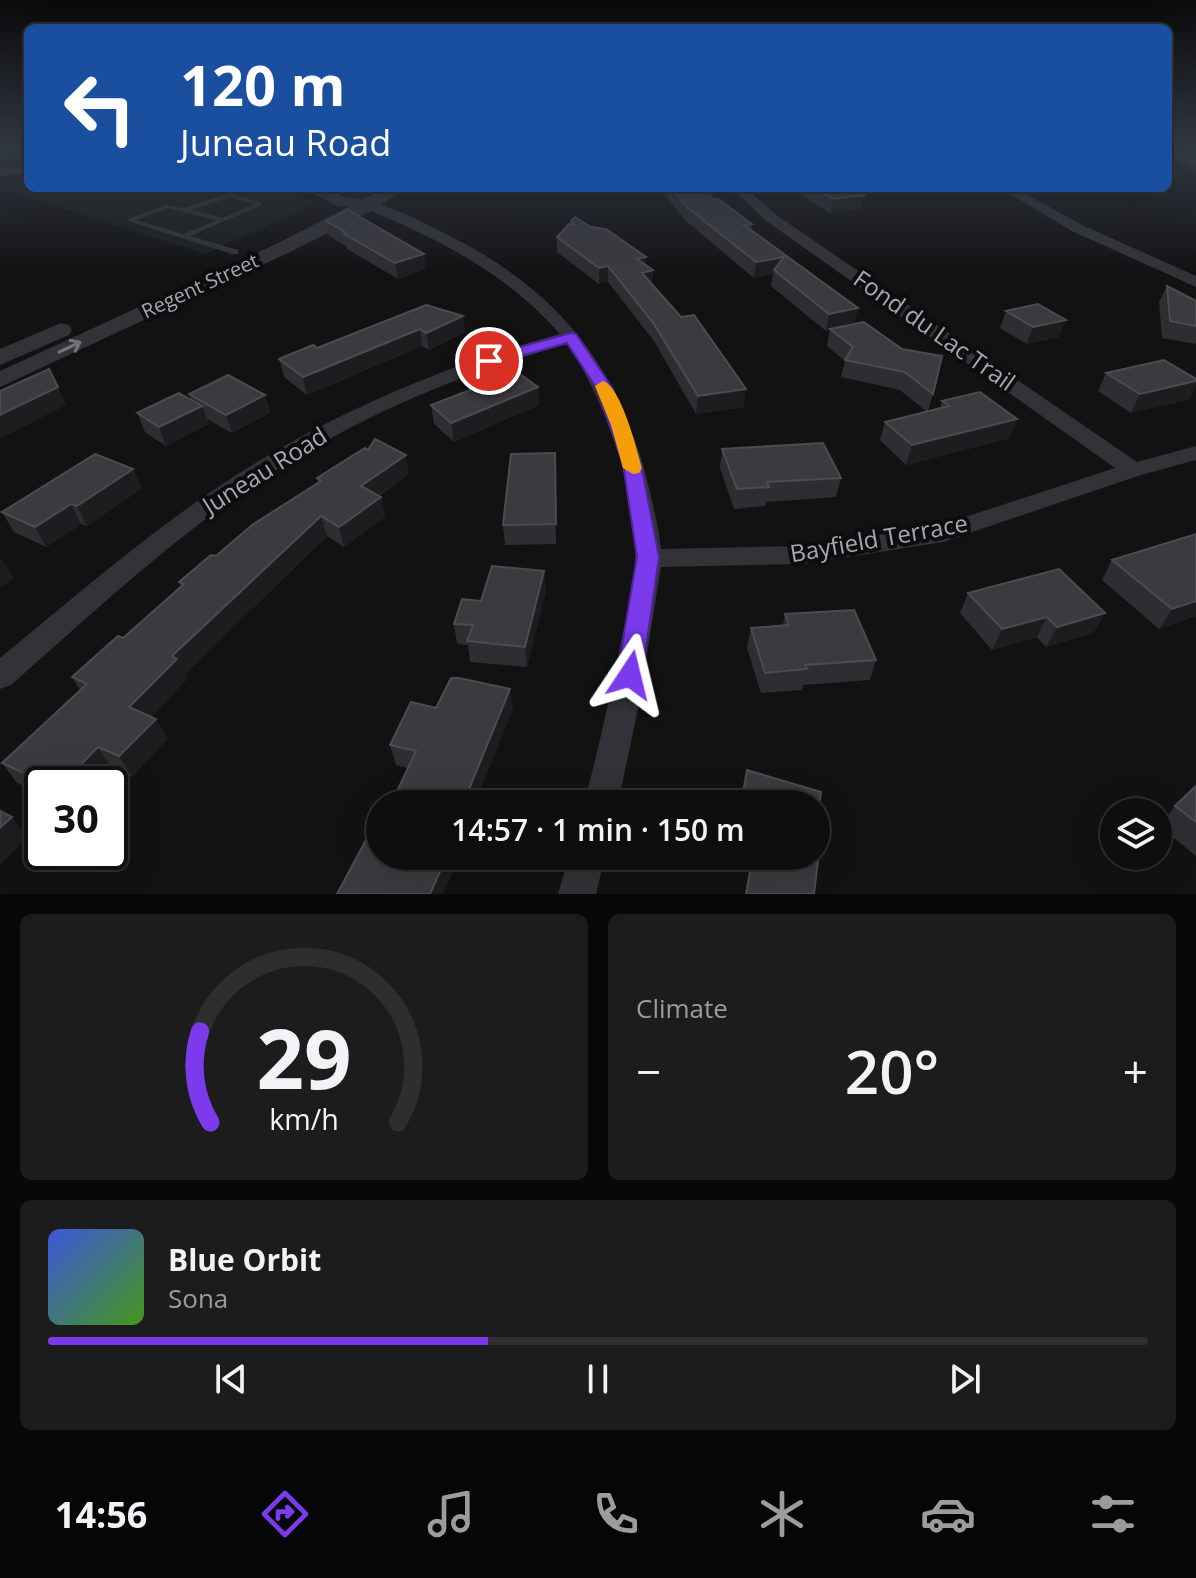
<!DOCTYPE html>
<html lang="en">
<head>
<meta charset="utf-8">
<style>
	body { margin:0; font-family:"Open Sans",sans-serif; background:#1c1c1c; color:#f1f3f6; height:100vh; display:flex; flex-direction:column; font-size:30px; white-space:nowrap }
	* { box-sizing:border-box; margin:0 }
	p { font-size:26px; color:#9b9c9e }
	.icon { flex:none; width:44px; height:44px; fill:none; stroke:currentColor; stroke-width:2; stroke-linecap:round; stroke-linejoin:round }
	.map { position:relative; height:894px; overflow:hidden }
	.details { display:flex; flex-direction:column; gap:20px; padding:20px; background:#080808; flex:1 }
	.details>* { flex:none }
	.hud { position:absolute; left:24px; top:24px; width:1148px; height:168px; border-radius:12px; box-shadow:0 8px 32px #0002,0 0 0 2px #2e2e2e; background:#1a4fa0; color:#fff; overflow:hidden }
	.buttons { position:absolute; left:1100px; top:798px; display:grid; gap:16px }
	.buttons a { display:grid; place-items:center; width:72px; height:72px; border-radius:50%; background:#0e0e0e; box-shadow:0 8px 32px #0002,0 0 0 2px #2e2e2e; font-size:40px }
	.speed { position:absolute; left:24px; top:766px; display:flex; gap:16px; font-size:40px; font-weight:700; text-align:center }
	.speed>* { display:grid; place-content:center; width:104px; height:104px; border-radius:50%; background:#0e0e0e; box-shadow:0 8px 32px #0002,0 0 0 2px #2e2e2e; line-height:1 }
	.speed .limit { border:4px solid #111; border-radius:12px; background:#fff; color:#111 }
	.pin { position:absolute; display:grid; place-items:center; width:68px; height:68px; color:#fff; margin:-34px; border:4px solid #fff; border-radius:50%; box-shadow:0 2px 8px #0007 }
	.me { position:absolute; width:88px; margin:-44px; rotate:10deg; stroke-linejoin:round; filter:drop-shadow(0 0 6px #0008) }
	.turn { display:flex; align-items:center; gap:28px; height:168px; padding:0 24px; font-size:36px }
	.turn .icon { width:104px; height:104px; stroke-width:2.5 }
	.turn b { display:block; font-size:56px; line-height:68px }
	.big { font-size:60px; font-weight:600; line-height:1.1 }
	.details .widget { flex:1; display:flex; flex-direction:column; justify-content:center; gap:12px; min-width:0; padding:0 28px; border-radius:12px; background:#1c1c1c }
	.details .dial { align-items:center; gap:0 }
	.dial svg { height:208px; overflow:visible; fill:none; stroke:#2e2e2e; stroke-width:7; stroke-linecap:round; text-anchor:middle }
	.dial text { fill:#f1f3f6; stroke:none }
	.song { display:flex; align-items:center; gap:24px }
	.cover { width:96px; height:96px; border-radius:12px; background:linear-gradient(135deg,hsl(230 70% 55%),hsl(100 70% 35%)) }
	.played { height:8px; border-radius:4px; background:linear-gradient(90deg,#7c3aed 40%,#2e2e2e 40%) }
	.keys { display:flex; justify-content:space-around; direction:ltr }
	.heat { display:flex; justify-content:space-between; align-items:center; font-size:44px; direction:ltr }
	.details .tiles { flex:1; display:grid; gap:20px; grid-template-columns:1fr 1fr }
	.widget:last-child { grid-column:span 2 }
	.trip { position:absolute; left:366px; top:790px; width:464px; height:80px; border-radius:40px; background:#0e0e0e; box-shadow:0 8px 32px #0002,0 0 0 2px #2e2e2e; font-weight:600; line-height:80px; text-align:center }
	.tab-bar { display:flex; height:128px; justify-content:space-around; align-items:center; background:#060606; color:#9b9c9e }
	.tab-bar .icon { width:56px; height:56px }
	.tab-bar .on { color:#7c3aed }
	.tab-bar b { font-size:36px; color:#f1f3f6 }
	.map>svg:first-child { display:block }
	.green { fill:#181e19 }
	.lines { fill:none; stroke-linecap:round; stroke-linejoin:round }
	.service { fill:#323338; fill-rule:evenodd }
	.minor { fill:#323338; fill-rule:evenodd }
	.tertiary { fill:#323338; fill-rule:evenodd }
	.wall { fill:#2e2d31 }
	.shaded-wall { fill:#1d1d1f }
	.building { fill:#3a3a3f; stroke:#4b4c51; stroke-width:2 }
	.oneway { stroke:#70737c }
	.route { fill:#7c3aed; stroke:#51269a; stroke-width:2 }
	.slow { fill:#f59e0b }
	.labels { text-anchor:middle; stroke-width:8; stroke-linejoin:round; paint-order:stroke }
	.far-street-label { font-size:20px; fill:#a3a8b4; stroke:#0d0d0e }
	.street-label { font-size:24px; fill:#a3a8b4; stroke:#0d0d0e }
</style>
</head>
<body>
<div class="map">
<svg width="1196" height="894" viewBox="0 0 1196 894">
	<rect width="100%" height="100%" fill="#121213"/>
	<polygon class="green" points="28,182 28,188 283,188 317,203 205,254 2,189"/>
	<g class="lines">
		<path class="service" d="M247,188H257L237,195L262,203V205L190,236L238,250V254H232L131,222L128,219L166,205L183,208ZM230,197L254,204L223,218L191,210ZM168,208L217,220L183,234L136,220Z"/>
		<g class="minor">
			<polygon points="28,166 28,174 0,176 0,168"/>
			<path d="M732,188H746L775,214L1137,462L1196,446V460L1141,475L943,542L803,564L661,567L639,704L618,804H584C598,751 610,697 621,642C627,613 636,582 635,551C634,479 605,404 568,344C450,376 339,425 239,495C158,551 85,620 11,685L0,689V658C72,599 143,537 221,485C325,416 439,367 560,334C506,273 439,239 364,208V202L369,201C394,208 419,220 442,232C547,283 610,352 643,465C650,492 658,521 661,549L803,546L941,525L1115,468L765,220Z"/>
			<polygon points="1000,188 1015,188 1082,225 1196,276 1196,287 1072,231"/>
			<polygon points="569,856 605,856 596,894 558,894"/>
		</g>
		<g class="tertiary">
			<polygon points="304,188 325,188 345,197 363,199 385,188 405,188 375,209 290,252 0,387 0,371 276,244 348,207 335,205"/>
			<polygon points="61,323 69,325 72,330 69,335 0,365 0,349"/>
		</g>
	</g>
	<g class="wall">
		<polygon points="1168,148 1196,148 1196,169 1181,165 1168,155"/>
		<polygon points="659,188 703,188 714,200 752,224 751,230 858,308 854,324 933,394 928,411 940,409 942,401 1010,438 906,465 880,440 885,422 927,412 900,390 841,377 845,361 827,346 830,330 826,331 771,286 773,274 754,278 687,222"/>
		<polygon points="790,188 856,188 864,195 861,209 830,213"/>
		<polygon points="326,221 426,269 398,279 347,249 346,246 329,236"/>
		<polygon points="571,221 591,227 646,257 646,265 653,270 652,285 744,407 696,414 654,341 608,282 599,284 557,252 557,237 571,224"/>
		<polygon points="1167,286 1196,301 1196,344 1162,338 1159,302"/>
		<polygon points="1006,311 1059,337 1027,344 1000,328"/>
		<polygon points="463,316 465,332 429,350 422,346 307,395 284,377 279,359 317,348"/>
		<polygon points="1106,373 1190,399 1131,413 1098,391"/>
		<polygon points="538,387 539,405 454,442 434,424 431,405"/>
		<polygon points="189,394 265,395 270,413 232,433 207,419 209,424 166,446 145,432 137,413 191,399"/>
		<polygon points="722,449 841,478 836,497 766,502 765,506 734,509 720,468"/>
		<polygon points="555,453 556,544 505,545 503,525"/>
		<polygon points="409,474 379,496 381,497 385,517 344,547 327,536 185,674 187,679 151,717 156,719 167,739 132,777 111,767 95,784 42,784 42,795 17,783 2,763 80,690 72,677 123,638 181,587 179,582 318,483 317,478"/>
		<polygon points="142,488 87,526 81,524 46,547 14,532 2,512"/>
		<polygon points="1112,560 1196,616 1159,629 1102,580"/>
		<polygon points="544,571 546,591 527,667 470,662 468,645 457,644 454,624 481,601"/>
		<polygon points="968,593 1105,613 1093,633 1046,647 1037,637 992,650 960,613"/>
		<polygon points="785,614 876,660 870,680 803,685 802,690 761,693 747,648 751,628 783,625"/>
		<polygon points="436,708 513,709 408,768 396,765 390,745"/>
		<polygon points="1196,786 1196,856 1159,826 1175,806"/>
		<polygon points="752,856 816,856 814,894 745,894"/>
	</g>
	<g class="shaded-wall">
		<polygon points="0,148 28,148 28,158 0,160"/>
		<polygon points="864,195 861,209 830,213 833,199"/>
		<polygon points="424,254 426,269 398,279 395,263"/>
		<polygon points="646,257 646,272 653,270 652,286 641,289 637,259"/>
		<polygon points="784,257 774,270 773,274 754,278 756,262"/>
		<polygon points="608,266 608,282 599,284 599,268"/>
		<polygon points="858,308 854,325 826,331 829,314"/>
		<polygon points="463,316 465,332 429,350 426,333"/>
		<polygon points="1066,320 1059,337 1027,344 1033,327"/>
		<polygon points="420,329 422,346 307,395 303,377"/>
		<polygon points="1196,381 1196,386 1190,399 1131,413 1140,394"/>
		<polygon points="58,387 66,405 0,439 0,415"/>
		<polygon points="538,387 539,405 454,442 451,423"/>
		<polygon points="746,389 744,407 696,414 698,396"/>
		<polygon points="265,395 270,413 232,433 226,415"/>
		<polygon points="202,406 209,424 166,446 159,427"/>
		<polygon points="1017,419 1010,438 906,465 912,445"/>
		<polygon points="406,455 409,474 365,505 361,486"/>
		<polygon points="133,469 142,488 87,526 77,506"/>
		<polygon points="381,497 385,517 344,547 339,527"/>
		<polygon points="71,504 81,524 46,547 35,527"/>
		<polygon points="321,516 327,536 185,674 187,679 141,728 129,707 172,656"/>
		<polygon points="1,558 14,578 0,588 0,559"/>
		<polygon points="544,571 546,591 527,667 525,647"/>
		<polygon points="1196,601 1196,616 1159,629 1172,609"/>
		<polygon points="1105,613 1093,633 1046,647 1057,627"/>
		<polygon points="1047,617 1037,637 992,650 1002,629"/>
		<polygon points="510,689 513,709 475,804 463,804"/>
		<polygon points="156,719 167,739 132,777 119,756"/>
		<polygon points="98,747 111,767 95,784 62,784"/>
		<polygon points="12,817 28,837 0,865 0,828"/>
		<polygon points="447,856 454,856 453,859 455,867 443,894 430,894"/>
	</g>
	<g class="building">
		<polygon points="1170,148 1196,148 1196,161 1184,158"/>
		<polygon points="671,188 703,188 714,200 718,199 752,224 744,225 858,308 829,314 774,270 784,257 756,262 688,208"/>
		<polygon points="814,188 856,188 864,195 833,199"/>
		<polygon points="348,210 424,254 395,263 344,234 347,233 326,221"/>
		<polygon points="575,217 591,227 606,229 646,257 637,259 653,270 642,273 681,317 694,315 746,389 698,396 654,324 608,266 599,268 557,237 569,224 575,225 571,221"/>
		<polygon points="1167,286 1196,301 1196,326 1170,321"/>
		<polygon points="1038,304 1066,320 1033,327 1006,311"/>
		<polygon points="426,305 463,316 426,333 420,329 303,377 279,359 313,345 317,348"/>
		<polygon points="864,322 902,349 942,356 933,394 905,372 845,360 853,347 830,329"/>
		<polygon points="1164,360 1196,379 1196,381 1140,394 1106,373"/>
		<polygon points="49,369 58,387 0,415 0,391"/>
		<polygon points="517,372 538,387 451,423 431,405"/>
		<polygon points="228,375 265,395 226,415 189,394"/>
		<polygon points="980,392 1017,419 912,445 885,422 949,406 942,401"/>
		<polygon points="179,393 202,406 159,427 137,413"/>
		<polygon points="375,439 406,455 361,486 381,497 339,527 321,516 172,656 177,659 129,707 156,719 119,756 98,747 62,784 47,784 2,763 87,684 72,677 118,636 123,638 184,584 179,582 211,555 216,556 252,525 321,481 317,478 365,448 368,450"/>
		<polygon points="823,443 841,478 767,482 769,487 737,489 722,449"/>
		<polygon points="555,453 556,524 503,525 511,454"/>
		<polygon points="95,454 133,469 77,506 71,504 35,527 2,512"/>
		<polygon points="1196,534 1196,601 1172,609 1112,560"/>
		<polygon points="492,566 544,571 525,647 467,641 473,625 454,624 462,599 481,601"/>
		<polygon points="1059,569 1105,613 1057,627 1047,617 1002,629 968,593"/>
		<polygon points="854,610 876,660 805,665 807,669 765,673 751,628 789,625 785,614"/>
		<polygon points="451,678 459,678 510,689 463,804 391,804 416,751 390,745 411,702 436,708"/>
		<polygon points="747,770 821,792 816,831 816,804 741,804"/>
		<polygon points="1196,786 1196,822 1175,806"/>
		<polygon points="0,811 12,817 0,828"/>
		<polygon points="375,823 380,825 380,856 447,856 430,894 337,894"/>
		<polygon points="816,842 820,844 814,894 746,894 753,856 816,856"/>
	</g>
	<defs><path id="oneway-shaft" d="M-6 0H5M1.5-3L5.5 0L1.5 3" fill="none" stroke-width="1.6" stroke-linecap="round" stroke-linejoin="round" transform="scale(2)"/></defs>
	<use class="oneway" href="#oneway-shaft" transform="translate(70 347) rotate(-25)"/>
	<linearGradient id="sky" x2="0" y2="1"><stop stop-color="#0a0a0a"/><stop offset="0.54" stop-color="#333944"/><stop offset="1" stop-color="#333944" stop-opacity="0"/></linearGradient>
	<rect width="1196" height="274" fill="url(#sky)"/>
	<polygon class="route" points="571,333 576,334 613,389 641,464 659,557 642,675 638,682 630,685 621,682 617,675 637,557 623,464 597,389 567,343 489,365 481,361 483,357"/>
	<path class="slow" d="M603,381C621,386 637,450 642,468L639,473L633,474L623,468L611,425L595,386Z"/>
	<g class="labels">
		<g class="far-street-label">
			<text transform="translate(200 286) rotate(-25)" y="7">Regent Street</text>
		</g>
		<g class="street-label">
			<text transform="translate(934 331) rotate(35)" y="8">Fond du Lac Trail</text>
			<text transform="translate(265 471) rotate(-32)" y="8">Juneau Road</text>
			<text transform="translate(879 539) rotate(-10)" y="8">Bayfield Terrace</text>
		</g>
	</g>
</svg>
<div class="buttons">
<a><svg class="icon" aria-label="layers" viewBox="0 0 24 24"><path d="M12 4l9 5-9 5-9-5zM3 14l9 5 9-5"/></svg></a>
</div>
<div class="speed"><div class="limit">30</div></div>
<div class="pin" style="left:489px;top:361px;background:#d93025"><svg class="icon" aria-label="arrive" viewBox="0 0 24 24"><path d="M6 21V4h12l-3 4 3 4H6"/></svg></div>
<svg class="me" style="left:630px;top:675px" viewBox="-20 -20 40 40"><path d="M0-17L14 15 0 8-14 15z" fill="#7c3aed" stroke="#fff" stroke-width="4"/></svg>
<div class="trip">14:57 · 1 min · 150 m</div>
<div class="hud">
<div class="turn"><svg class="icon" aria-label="left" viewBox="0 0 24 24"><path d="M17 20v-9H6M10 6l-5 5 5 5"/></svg><div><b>120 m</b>Juneau Road</div></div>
</div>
</div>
<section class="details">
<div class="tiles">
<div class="widget dial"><svg viewBox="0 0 100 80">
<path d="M14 69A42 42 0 1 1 86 69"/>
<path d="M14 69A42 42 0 0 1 10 34" stroke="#7c3aed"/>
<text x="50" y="56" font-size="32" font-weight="700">29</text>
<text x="50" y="72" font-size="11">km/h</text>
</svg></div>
<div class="widget"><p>Climate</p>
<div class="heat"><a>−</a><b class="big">20°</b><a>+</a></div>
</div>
<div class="widget">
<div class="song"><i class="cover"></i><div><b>Blue Orbit</b><p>Sona</p></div></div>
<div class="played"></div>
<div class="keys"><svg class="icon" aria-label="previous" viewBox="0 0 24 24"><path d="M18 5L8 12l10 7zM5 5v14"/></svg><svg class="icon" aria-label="pause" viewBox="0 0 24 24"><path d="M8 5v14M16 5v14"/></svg><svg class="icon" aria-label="next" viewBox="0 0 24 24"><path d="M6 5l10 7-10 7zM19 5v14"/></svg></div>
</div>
</div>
</section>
<nav class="tab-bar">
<b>14:56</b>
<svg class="icon on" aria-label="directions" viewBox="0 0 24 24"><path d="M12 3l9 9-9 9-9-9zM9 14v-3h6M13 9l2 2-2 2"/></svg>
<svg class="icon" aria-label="music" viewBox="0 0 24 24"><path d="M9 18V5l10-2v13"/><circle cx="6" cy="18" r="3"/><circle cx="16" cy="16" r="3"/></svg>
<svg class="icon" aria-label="phone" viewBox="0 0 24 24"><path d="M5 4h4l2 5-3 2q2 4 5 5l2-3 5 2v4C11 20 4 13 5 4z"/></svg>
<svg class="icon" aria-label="climate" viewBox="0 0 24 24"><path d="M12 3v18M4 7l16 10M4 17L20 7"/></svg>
<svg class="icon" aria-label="car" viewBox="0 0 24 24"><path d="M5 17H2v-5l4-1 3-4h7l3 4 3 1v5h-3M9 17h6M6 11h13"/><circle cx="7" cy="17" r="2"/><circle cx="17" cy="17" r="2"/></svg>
<svg class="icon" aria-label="filters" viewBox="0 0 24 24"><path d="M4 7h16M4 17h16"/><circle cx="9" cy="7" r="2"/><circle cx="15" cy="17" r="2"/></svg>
</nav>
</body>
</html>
